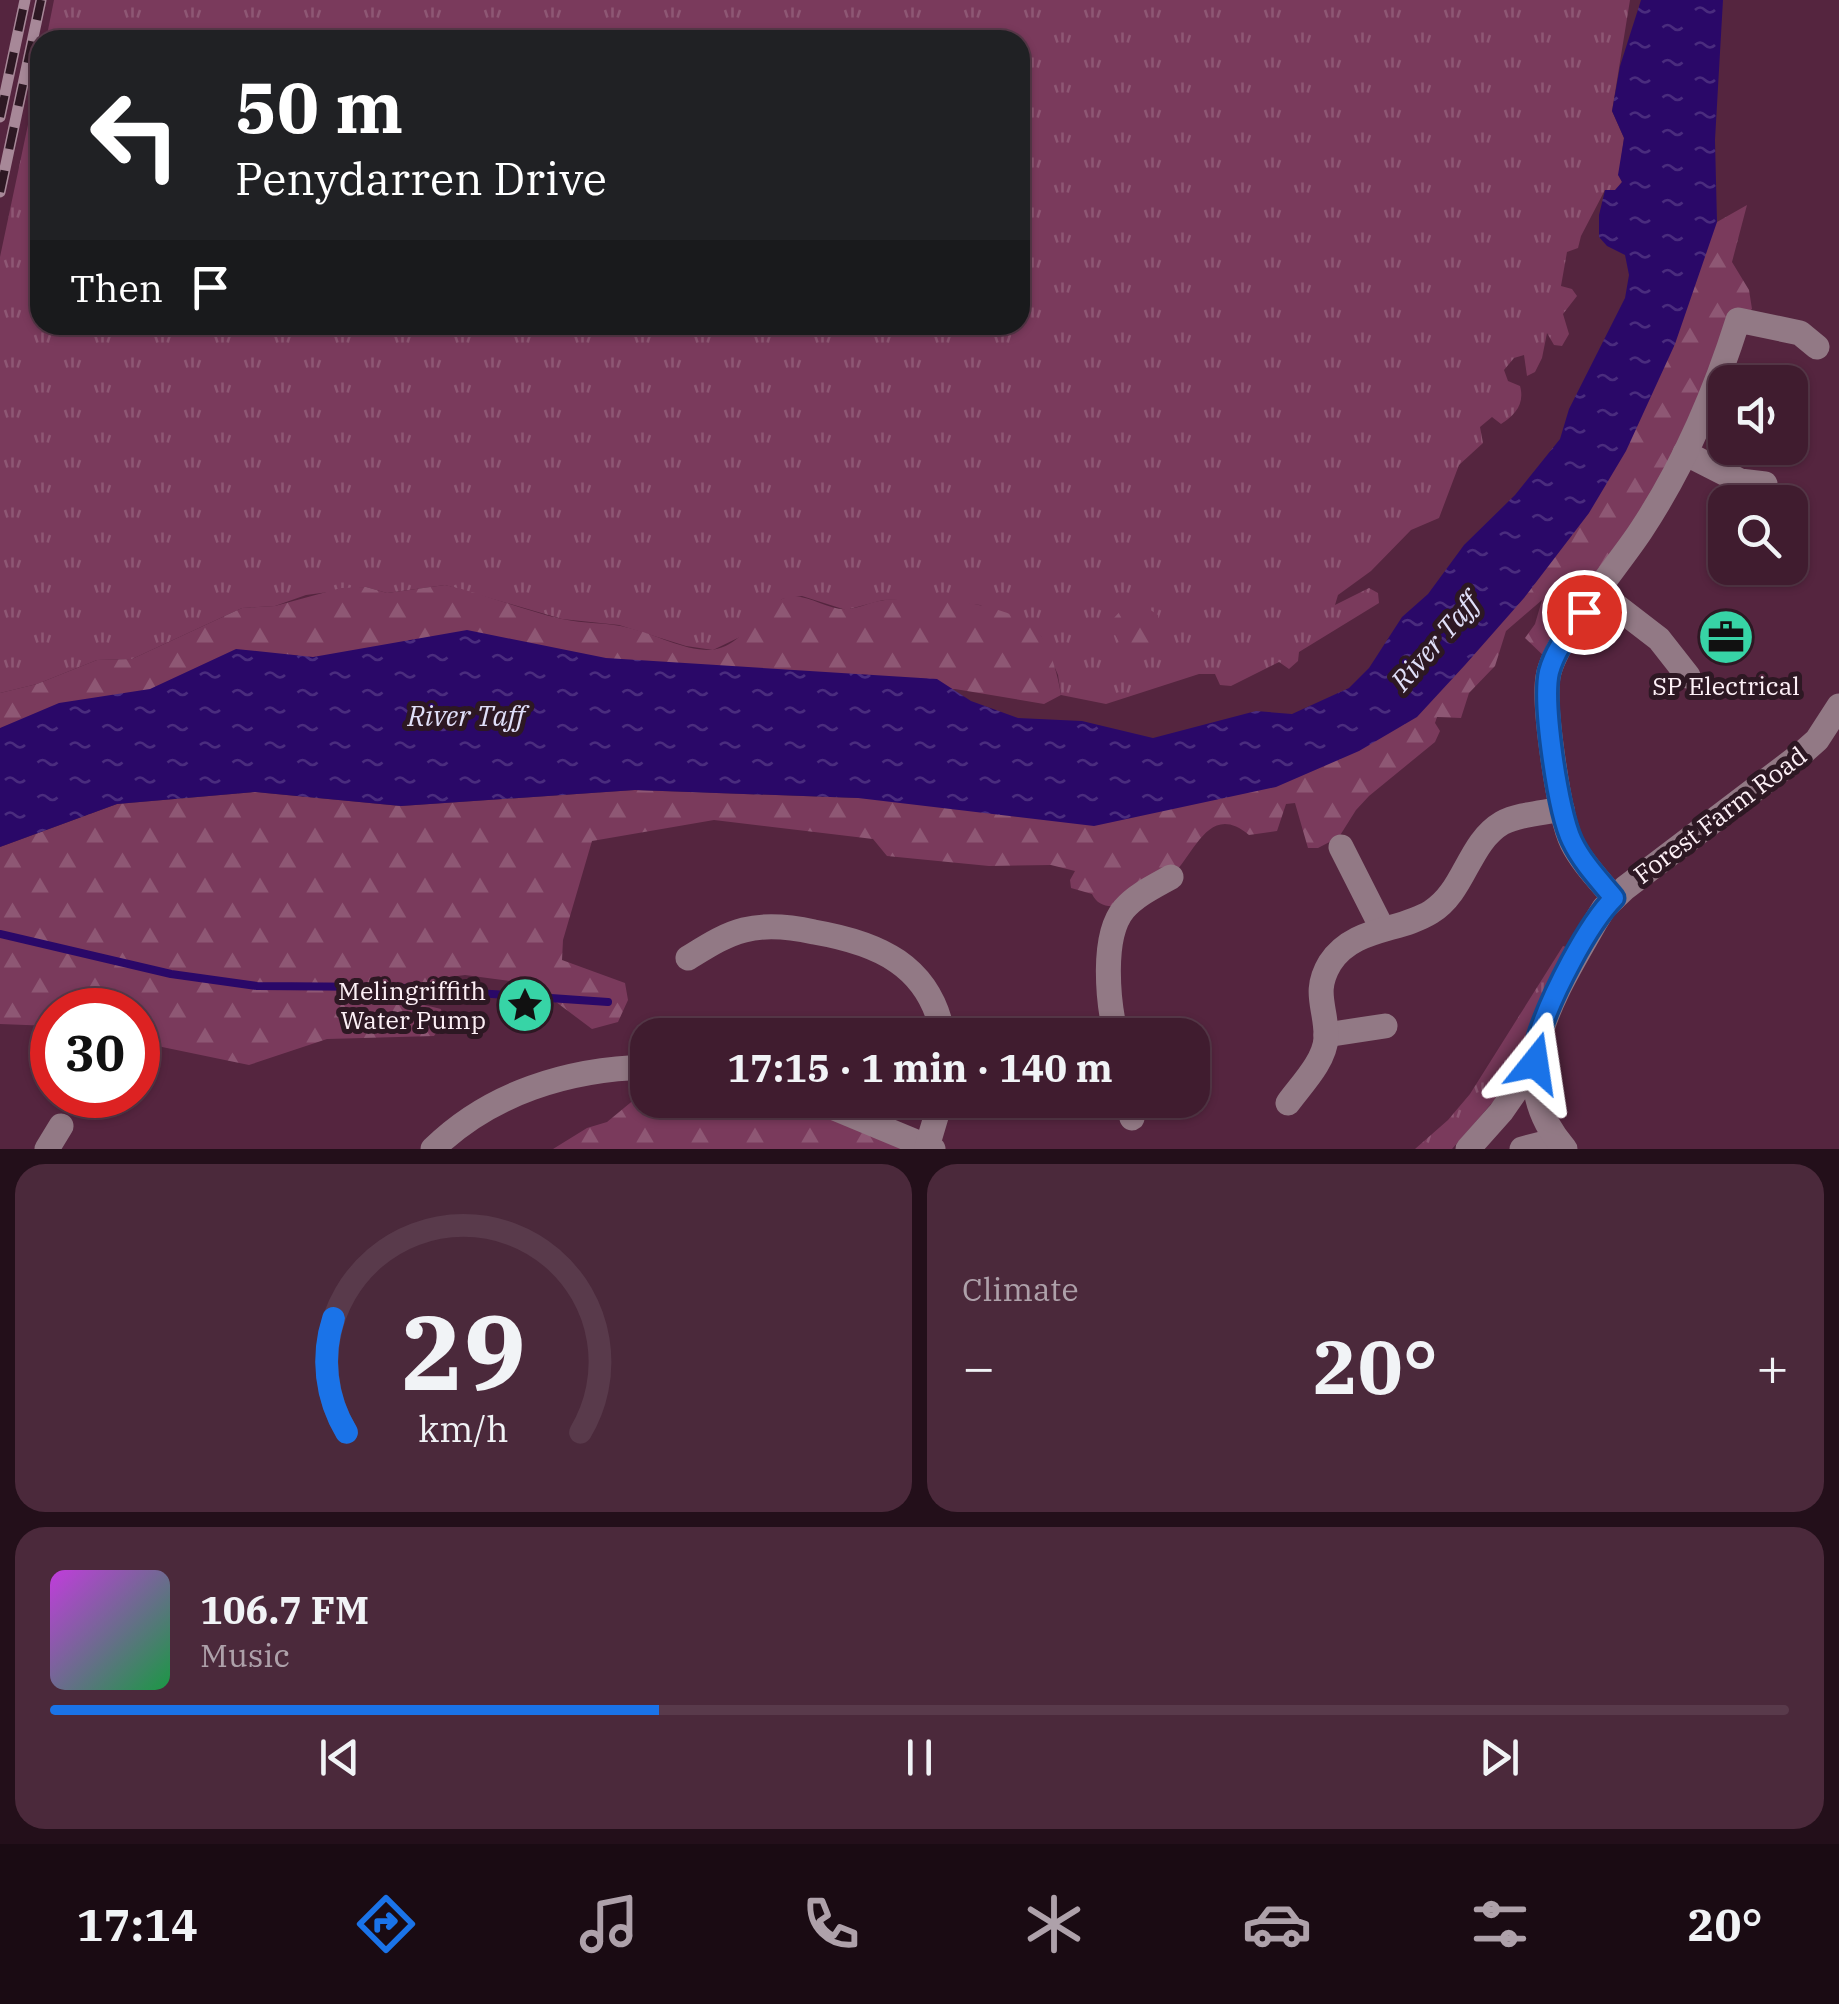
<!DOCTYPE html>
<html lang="en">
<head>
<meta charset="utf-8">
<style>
	body { margin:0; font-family:"IBM Plex Serif",serif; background:#4b293b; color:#f1f3f6; height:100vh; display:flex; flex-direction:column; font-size:38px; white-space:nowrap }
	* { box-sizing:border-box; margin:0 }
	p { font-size:32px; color:#aea1aa }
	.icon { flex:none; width:55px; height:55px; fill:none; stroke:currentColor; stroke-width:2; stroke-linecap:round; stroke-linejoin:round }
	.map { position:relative; height:1149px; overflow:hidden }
	.panel { display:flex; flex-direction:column; gap:15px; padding:15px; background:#230f1a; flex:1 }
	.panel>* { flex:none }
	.hud { position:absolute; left:30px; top:30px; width:1000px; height:305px; border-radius:30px; box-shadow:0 2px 8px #0004,0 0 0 2px #593a4b; background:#202124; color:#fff; overflow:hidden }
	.fabs { position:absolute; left:1708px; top:365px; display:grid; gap:20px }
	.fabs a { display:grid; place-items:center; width:100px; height:100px; border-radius:20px; background:#401c2f; box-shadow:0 2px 8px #0004,0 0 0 2px #593a4b; font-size:50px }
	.speed { position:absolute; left:30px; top:988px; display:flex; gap:20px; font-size:50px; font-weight:700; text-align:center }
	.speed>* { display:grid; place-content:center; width:130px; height:130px; border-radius:50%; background:#401c2f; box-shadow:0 2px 8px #0004,0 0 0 2px #593a4b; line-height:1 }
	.speed .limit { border:15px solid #d22; background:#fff; color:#111 }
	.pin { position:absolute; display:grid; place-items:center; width:85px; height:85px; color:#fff; margin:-42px; border:5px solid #fff; border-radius:50%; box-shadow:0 2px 10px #0007 }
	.me { position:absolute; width:110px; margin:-55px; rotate:15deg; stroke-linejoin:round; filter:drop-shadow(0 0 8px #0008) }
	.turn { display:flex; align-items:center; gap:35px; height:210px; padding:0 40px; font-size:45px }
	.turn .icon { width:130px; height:130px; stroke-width:2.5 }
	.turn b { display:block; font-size:70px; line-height:85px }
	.then { display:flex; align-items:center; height:95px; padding:0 40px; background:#0003; gap:20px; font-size:38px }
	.big { font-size:75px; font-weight:800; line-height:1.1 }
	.panel .widget { flex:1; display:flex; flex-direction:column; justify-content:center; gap:15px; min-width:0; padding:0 35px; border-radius:30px; background:#4b293b }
	.panel .dial { align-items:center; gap:0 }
	.dial svg { height:260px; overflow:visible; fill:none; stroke:#593a4b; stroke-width:7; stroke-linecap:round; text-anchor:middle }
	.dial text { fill:#f1f3f6; stroke:none }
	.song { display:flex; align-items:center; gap:30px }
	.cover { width:120px; height:120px; border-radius:15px; background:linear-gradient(135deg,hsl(290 70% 55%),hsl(140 70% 35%)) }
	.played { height:10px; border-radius:5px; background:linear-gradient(90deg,#1a73e8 35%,#593a4b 35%) }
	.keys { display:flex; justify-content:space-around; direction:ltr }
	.heat { display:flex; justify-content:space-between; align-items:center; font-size:55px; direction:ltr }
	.panel .tiles { flex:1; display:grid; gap:15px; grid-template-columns:1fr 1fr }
	.widget:last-child { grid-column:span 2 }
	.trip { position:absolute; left:630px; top:1018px; width:580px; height:100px; border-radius:30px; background:#401c2f; box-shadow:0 2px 8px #0004,0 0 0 2px #593a4b; font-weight:800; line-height:100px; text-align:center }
	.menu { display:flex; height:160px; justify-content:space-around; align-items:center; background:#1a0b13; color:#aea1aa }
	.menu .icon { width:70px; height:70px }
	.menu .current { color:#1a73e8 }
	.menu b { font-size:45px; color:#f1f3f6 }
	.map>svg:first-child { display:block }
	.grass { fill:url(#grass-tufts) }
	.forest { fill:url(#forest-firs) }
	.water { fill:url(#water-ripples) }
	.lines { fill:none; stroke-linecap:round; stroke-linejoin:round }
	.stream { stroke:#2a0868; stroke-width:8 }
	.minor { stroke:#927985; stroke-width:25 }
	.rail-casing { stroke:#a78898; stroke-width:11 }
	.rail { stroke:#2d1823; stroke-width:8; stroke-dasharray:22; stroke-linecap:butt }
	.route-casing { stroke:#114b97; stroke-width:25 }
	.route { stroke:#1a73e8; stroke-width:18 }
	.labels { text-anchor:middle; stroke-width:10; stroke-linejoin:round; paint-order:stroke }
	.poi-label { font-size:25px; fill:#fdf0f6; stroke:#2d1823 }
	.street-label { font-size:25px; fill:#fdf0f6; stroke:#2d1823 }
	.water-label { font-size:28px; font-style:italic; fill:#e0dff9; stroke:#2d1823 }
</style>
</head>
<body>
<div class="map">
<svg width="1839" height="1149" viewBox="0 0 1839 1149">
	<defs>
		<pattern id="grass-tufts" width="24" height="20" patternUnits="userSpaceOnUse" patternTransform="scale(2.5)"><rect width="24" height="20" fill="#7a3a5c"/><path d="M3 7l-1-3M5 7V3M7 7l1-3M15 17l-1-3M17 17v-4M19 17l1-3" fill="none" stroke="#8e5774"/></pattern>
		<pattern id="forest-firs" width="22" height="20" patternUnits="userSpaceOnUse" patternTransform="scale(2.5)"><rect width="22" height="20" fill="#7a3a5c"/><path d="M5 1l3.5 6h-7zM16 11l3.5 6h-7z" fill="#8e5774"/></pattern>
		<pattern id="water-ripples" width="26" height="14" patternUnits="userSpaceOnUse" patternTransform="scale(2.5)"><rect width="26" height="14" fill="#2a0868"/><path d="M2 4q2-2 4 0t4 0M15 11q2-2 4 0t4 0" fill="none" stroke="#4a2c7e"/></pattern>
	</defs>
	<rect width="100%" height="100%" fill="#55253f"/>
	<g class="grass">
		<path d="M54,0H1630L1612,111L1624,138L1619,175L1622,182L1615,191L1605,190L1581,236L1578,248L1567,252L1561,286L1572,289L1577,296L1563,314L1569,334L1562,346L1554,345L1547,333L1542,358L1535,372L1527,376L1524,355L1514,358L1504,370L1508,381L1520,386C1525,404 1515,415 1501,424L1492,417L1480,427L1483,443L1459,465L1439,518L1411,530L1371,571L1338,595L1335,605L1369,588L1378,593L1379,603L1299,652L1298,661L1289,669L1279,662L1231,686L1220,685L1215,674H1199L1106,704L1061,695L1058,675L1041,636L980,605L924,599L883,600L846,610L802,596L782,599L744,635L713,650L686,646L619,625L562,619L445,585L387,593L366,587L306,595L275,606L242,608L132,659L97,660L37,684L0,693V257L40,68V325H1020V40H46Z"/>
		<polygon points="1563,946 1566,947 1505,1088 1452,1149 1415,1149 1448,1120 1470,1094"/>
	</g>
	<g class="forest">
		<path d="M1747,205L1732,262L1749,290L1752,309L1741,318L1672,463L1548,660L1525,638L1535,624L1542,600L1506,631L1495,666L1469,693L1461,718L1437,717L1435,723L1440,731L1435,742L1369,796L1356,810L1339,837L1318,848H1308L1295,803L1286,804L1277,831L1249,835C1209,801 1195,854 1172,875C1155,891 1106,924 1092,894L1071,888L1070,880L1075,871L1051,865L989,866L887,856L873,839L714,820L592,841L563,940L562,960L625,983L628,1000L618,1022L592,1029L532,984L465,975L435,979L420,991V1004L441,1009L443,1023L434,1036L327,1039L249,1065L138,1042V1010H52V1026L0,1024V847L117,804L255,792L401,806L635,790L858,798L1367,729L1704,225L1717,222Z"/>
		<path d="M445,585C485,594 522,610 562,619C584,624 607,622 629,628C655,634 682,650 709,650C742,649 757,609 782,599C804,589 826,611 848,609C861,608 872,601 885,600C925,595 1018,601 1042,637C1052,654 1058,676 1061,695L1044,704L955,689L873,696L0,732V693L37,684L97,660L132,659L242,608L275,606L341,588L366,587L387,593Z"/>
		<path d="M1143,605L1158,615C1161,642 1148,649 1123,649L1114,633V618L1125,606Z"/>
		<polygon points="647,1089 648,1100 791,1100 848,1119 918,1149 553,1149 587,1128 607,1122"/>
	</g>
	<polygon class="water" points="1641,0 1723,0 1715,140 1717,222 1675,344 1626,451 1589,513 1524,598 1465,665 1417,717 1359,751 1276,787 1094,826 858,798 635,790 401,806 255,792 117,804 0,847 0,728 59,703 150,689 236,649 313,657 467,630 606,658 937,679 971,701 1018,718 1082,721 1153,738 1256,711 1292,714 1349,688 1369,668 1402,617 1428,594 1464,545 1515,495 1560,439 1569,409 1625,298 1629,275 1625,255 1607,246 1599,237 1599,215 1605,190 1615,190 1622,182 1618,175 1624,138 1612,111 1620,66"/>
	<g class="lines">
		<polyline class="stream" points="0,934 171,974 257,986 390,987 608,1002"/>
		<g class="minor">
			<polyline points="1685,453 1740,481 1765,484"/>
			<polyline points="1598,592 1659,639 1688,676"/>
			<polyline points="1341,847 1382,928"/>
			<path d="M1614,898C1600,881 1582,863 1572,843C1559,816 1543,706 1548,677C1554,639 1619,565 1642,529C1684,465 1715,393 1738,320L1800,333L1817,347"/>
			<path d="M688,958C706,947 724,935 744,930C767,924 791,927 814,932C878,943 930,965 943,1035"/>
			<path d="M1116,1035C1108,1003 1101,936 1124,909C1136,895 1155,886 1171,877"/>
			<polyline points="1326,1035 1385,1026"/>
			<polyline points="815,1100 933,1149"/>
			<path d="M1288,1103C1301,1085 1325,1061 1326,1038C1327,1008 1312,993 1330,963C1353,927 1399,932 1431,912C1465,891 1468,843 1502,823C1519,814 1543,813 1562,809"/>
			<polyline points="1132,1118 1133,1100"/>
			<polyline points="927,1147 941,1100"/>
			<polyline points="47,1149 61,1126"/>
			<path d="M433,1149C490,1093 568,1069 648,1067"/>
			<polyline points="1468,1149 1501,1112 1535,1063"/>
			<polyline points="1522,1149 1557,1140"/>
			<path d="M1565,1149C1499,1074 1555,994 1596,921L1604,908L1625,888L1800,755L1817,740L1839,706"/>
		</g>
		<g class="rail-casing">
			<g id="rail">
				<polyline points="0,117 25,0"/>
				<polyline points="0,192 41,0"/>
			</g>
		</g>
		<use href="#rail" class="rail"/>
	</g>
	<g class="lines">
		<g class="route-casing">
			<path id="route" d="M1535,1063C1536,1053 1536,1041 1540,1031C1552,995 1587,925 1614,898C1599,880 1582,862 1572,841C1558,812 1542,703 1549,672C1555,649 1571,630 1584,612"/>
		</g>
		<use href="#route" class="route"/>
	</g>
	<defs>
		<g id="office-disc" transform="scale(2.875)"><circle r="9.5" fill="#37d4a6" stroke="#2d1823"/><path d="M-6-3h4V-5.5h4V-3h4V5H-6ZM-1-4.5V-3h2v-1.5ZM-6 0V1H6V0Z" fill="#111"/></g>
		<g id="sight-disc" transform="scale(2.875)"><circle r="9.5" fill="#37d4a6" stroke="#2d1823"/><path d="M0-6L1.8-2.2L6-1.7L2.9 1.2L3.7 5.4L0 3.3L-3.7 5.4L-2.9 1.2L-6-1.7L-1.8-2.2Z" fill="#111"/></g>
	</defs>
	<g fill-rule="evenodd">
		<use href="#office-disc" x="1726" y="637"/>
		<use href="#sight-disc" x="525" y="1005"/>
	</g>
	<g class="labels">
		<g class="poi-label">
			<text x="1726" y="695">SP Electrical</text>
			<text x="486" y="1000" text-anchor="end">Melingriffith<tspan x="486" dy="29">Water Pump</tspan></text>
		</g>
		<g class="street-label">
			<text transform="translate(1720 815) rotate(-37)" y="9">Forest Farm Road</text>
		</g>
		<g class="water-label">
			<text transform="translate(1435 642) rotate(-49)" y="10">River Taff</text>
			<text x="466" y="726">River Taff</text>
		</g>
	</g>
</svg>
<div class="fabs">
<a><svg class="icon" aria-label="sound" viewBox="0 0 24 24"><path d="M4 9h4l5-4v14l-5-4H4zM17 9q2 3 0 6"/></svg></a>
<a><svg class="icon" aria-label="search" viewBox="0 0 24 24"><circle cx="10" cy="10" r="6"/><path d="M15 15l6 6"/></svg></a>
</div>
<div class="speed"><div class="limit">30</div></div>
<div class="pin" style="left:1584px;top:612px;background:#d93025"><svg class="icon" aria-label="arrive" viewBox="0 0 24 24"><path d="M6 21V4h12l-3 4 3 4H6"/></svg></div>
<svg class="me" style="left:1535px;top:1063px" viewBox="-20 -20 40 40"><path d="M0-17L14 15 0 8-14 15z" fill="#1a73e8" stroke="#fff" stroke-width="4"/></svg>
<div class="trip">17:15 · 1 min · 140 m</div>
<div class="hud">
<div class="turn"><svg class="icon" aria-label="left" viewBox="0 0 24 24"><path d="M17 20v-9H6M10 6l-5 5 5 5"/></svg><div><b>50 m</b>Penydarren Drive</div></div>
<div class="then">Then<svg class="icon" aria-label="arrive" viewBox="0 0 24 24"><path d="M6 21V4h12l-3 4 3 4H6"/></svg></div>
</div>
</div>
<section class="panel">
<div class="tiles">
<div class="widget dial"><svg viewBox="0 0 100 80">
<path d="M14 69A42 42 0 1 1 86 69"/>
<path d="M14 69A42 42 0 0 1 10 34" stroke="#1a73e8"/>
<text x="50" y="56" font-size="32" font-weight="700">29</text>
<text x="50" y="72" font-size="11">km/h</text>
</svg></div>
<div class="widget"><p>Climate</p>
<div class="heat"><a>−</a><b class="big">20°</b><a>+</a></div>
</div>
<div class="widget">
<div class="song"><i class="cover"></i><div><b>106.7 FM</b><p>Music</p></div></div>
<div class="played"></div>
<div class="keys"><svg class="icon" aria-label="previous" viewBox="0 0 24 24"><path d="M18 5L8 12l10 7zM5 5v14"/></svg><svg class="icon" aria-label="pause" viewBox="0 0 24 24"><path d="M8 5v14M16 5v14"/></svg><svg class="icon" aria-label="next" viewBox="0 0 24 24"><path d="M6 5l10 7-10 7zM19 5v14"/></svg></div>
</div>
</div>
</section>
<nav class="menu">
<b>17:14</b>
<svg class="icon current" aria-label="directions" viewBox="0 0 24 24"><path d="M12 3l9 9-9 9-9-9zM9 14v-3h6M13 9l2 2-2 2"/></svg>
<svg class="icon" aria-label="music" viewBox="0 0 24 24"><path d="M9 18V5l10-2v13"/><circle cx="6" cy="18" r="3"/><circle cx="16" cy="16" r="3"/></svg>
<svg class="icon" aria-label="phone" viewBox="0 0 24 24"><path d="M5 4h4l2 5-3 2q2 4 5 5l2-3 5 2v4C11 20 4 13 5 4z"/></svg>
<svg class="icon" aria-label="climate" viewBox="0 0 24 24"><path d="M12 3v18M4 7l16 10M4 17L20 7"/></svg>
<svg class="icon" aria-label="car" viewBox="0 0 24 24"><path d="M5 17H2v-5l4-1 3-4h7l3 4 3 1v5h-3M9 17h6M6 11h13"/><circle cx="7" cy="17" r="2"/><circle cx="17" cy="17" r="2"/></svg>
<svg class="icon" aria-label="filters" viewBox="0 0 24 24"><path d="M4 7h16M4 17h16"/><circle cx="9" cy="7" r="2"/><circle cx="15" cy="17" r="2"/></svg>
<b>20°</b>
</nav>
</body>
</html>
